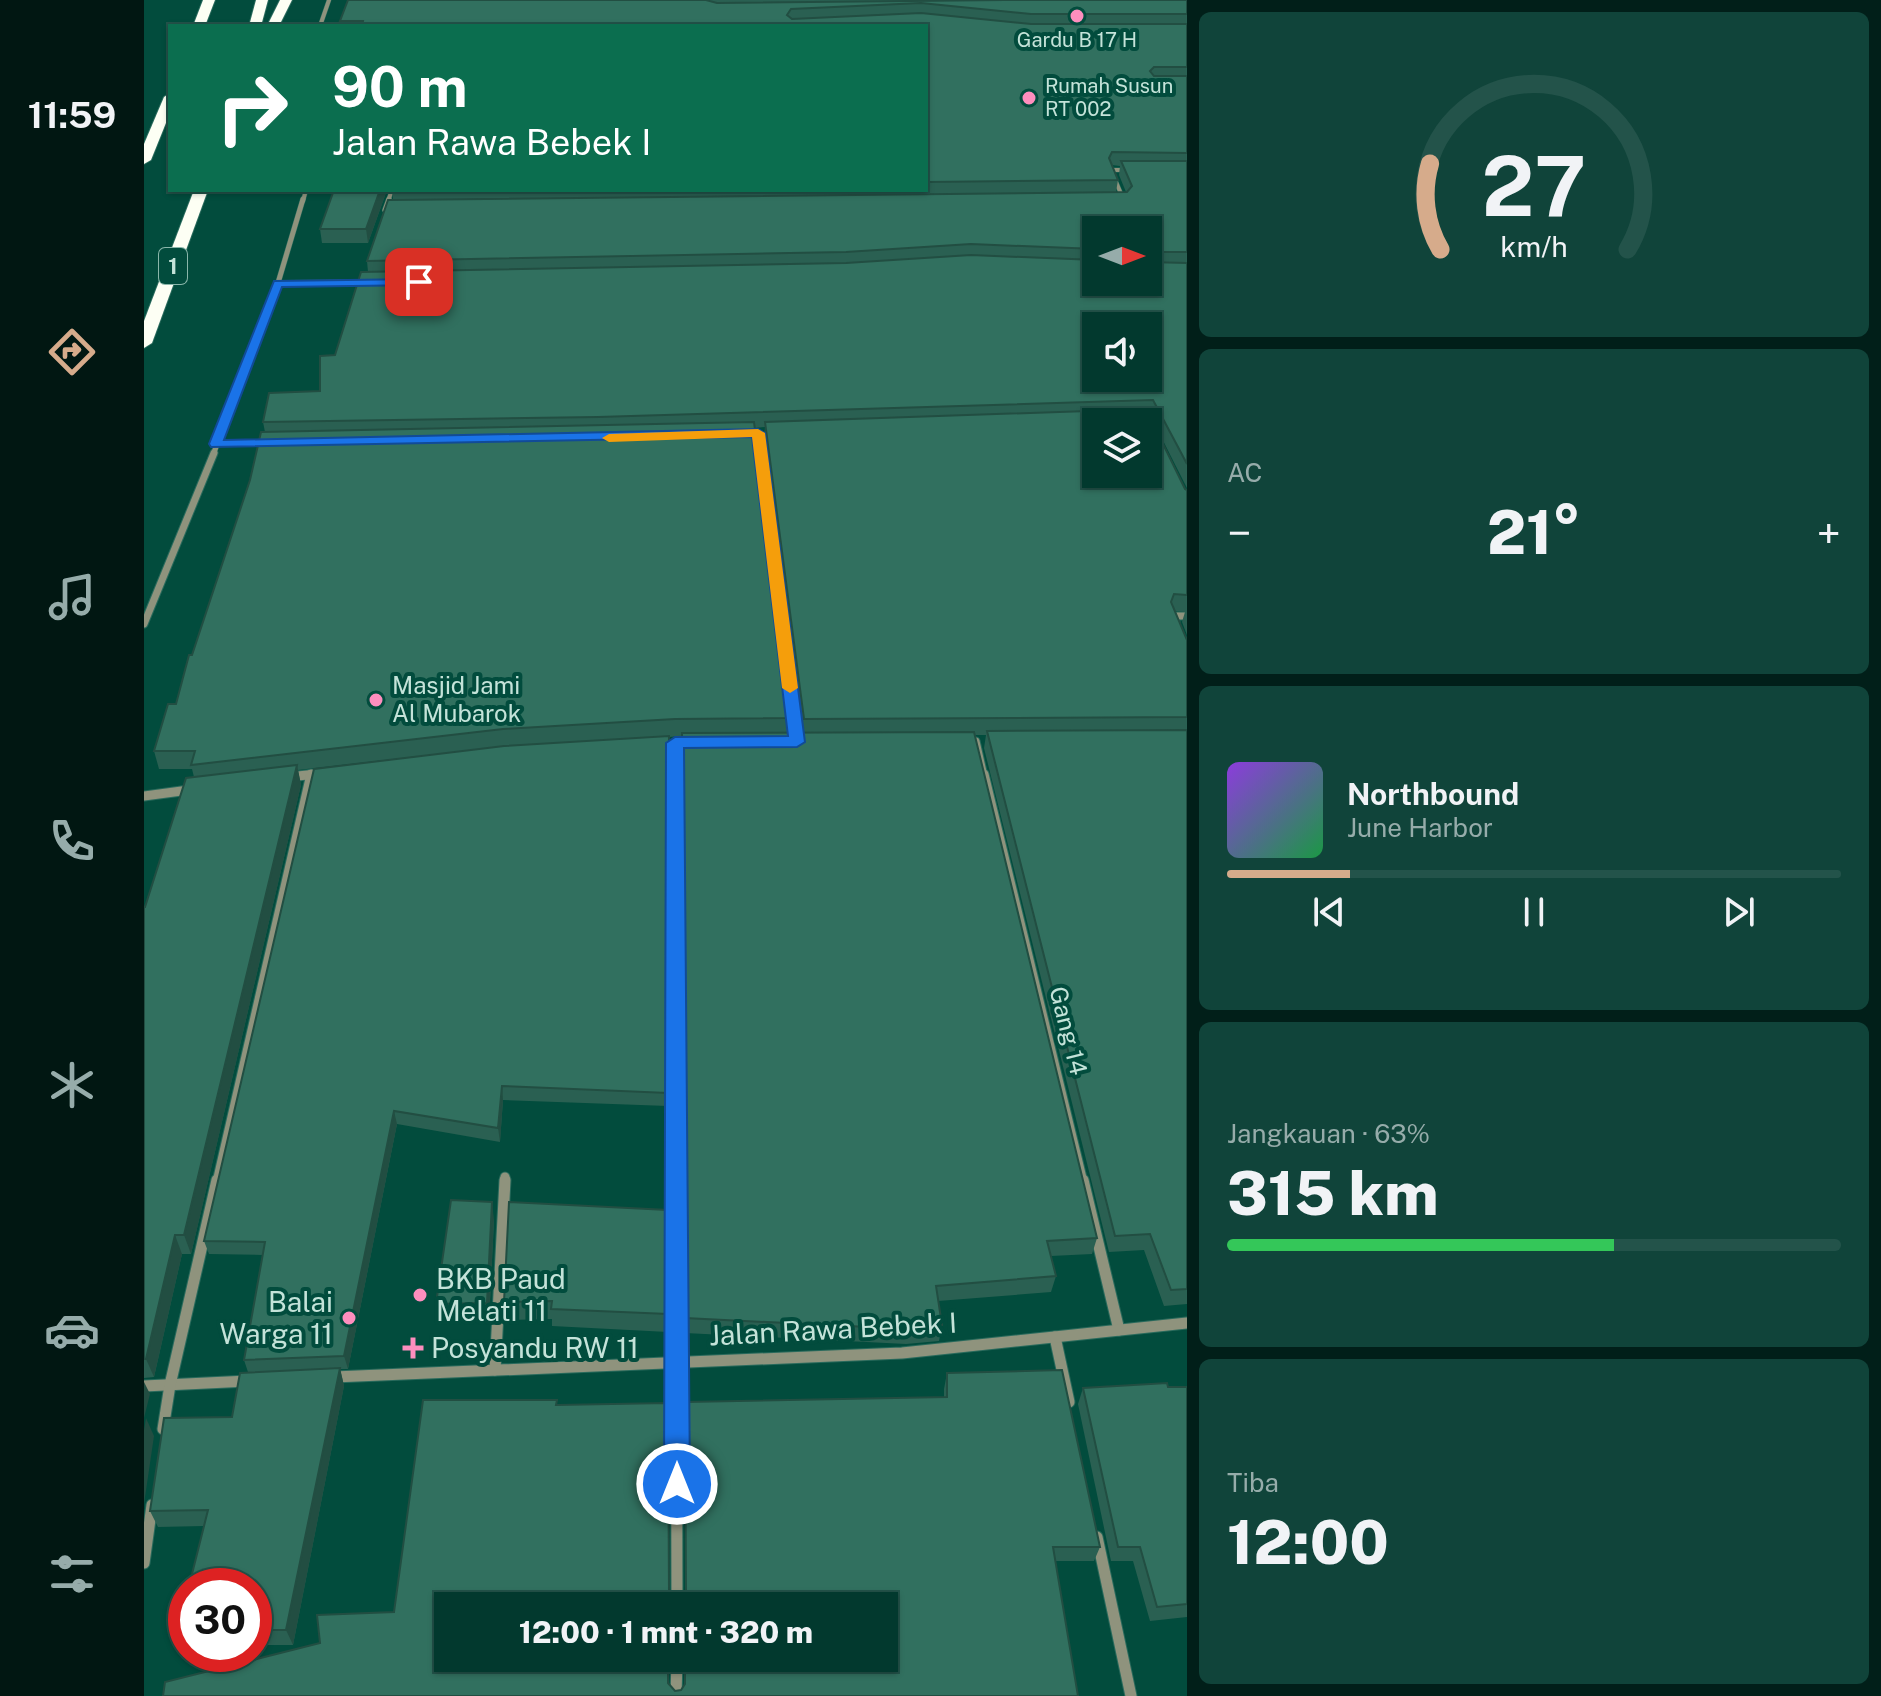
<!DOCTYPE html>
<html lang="id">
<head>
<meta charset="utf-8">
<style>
	body { margin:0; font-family:"Public Sans",sans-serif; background:#10443a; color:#f1f3f6; height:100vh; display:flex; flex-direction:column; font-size:30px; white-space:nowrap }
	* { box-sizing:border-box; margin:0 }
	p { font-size:26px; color:#96acaa }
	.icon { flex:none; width:44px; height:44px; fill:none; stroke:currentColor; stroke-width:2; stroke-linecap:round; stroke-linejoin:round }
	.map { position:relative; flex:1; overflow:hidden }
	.side { display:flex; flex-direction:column; gap:12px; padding:12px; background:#011f19; width:694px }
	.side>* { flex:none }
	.top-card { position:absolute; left:24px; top:24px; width:760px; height:168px; border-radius:0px; box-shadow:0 2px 6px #0004,0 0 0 2px #23534a; background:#0b6e4f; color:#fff; overflow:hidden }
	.needle { width:52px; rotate:90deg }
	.buttons { position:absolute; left:938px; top:216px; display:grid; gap:16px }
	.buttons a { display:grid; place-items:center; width:80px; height:80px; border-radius:0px; background:#02392e; box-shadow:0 2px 6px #0004,0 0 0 2px #23534a; font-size:40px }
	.speed { position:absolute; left:24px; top:1568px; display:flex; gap:16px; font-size:40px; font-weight:700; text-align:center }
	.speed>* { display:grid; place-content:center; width:104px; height:104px; border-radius:50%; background:#02392e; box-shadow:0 2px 6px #0004,0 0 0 2px #23534a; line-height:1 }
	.speed .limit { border:12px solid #d22; background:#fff; color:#111 }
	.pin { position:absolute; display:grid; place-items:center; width:68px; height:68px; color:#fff; margin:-34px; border-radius:16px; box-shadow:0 4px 12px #0006 }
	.me { position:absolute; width:88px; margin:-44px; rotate:0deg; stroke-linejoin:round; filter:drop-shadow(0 0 6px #0008) }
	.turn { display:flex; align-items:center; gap:28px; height:168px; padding:0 32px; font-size:36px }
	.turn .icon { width:104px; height:104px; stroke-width:2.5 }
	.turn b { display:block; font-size:56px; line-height:68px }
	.big { font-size:60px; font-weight:800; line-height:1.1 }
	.side .widget { flex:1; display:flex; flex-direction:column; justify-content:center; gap:12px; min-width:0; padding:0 28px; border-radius:12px; background:#10443a }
	.side .dial { align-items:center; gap:0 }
	.dial svg { height:208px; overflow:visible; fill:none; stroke:#23534a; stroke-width:7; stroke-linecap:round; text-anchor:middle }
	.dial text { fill:#f1f3f6; stroke:none }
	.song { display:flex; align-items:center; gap:24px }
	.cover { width:96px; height:96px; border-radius:12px; background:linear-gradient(135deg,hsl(270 70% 55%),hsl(140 70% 35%)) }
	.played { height:8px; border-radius:4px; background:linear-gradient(90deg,#d6ab8b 20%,#23534a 20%) }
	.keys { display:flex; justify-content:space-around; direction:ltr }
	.heat { display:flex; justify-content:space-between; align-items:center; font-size:44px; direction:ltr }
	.charge { height:12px; border-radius:6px; background:linear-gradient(90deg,#34c759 63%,#23534a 0) }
	.trip { position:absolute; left:290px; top:1592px; width:464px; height:80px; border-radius:0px; background:#02392e; box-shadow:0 2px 6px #0004,0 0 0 2px #23534a; font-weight:800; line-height:80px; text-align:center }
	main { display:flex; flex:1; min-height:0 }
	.menu { display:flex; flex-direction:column; width:144px; justify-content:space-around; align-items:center; background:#011712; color:#96acaa }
	.menu .icon { width:56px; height:56px }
	.menu .active { color:#d6ab8b }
	.menu b { font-size:36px; color:#f1f3f6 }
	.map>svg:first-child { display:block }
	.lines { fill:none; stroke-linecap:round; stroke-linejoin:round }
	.street-far4-casing { stroke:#296a5c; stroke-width:5 }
	.street-far3-casing { stroke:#296a5c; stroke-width:6 }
	.street-far2-casing { stroke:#296a5c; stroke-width:9 }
	.street-far1-casing { stroke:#296a5c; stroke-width:11 }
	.street-casing { stroke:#296a5c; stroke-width:13 }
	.highway-casing { stroke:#296a5c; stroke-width:2 }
	.street-far4 { stroke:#8f937d; stroke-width:4 }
	.street-far3 { stroke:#8f937d; stroke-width:5 }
	.street-far2 { stroke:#8f937d; stroke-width:7 }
	.street-far1 { stroke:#8f937d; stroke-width:9 }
	.street { stroke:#8f937d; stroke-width:11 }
	.highway { fill:#fdfff4; fill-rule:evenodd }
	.wall { fill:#2a6052; fill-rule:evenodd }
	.shaded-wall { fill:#224e42 }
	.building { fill:#31705f; stroke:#224e42; stroke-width:2; fill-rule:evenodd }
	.route { fill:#1a73e8; stroke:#114b97; stroke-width:2 }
	.slow { fill:#f59e0b }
	.poi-dot { fill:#fd8ebe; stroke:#024c3d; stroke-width:3 }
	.labels { text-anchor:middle; stroke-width:8; stroke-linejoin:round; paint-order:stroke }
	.far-poi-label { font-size:20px; fill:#c4e3d9; stroke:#024c3d }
	.shield { fill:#024c3d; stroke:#8ab6aa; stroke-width:2 }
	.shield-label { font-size:22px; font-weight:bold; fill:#c4e3d9 }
	.poi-label { font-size:24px; fill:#c4e3d9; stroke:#024c3d; text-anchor:start }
	.street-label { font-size:24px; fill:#c4e3d9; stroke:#024c3d }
	.near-poi-label { font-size:28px; fill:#c4e3d9; stroke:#024c3d; text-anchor:start }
	.near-street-label { font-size:28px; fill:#c4e3d9; stroke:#024c3d }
</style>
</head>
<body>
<main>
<nav class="menu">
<b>11:59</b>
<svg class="icon active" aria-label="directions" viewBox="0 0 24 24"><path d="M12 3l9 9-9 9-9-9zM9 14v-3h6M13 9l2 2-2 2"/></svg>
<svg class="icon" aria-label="music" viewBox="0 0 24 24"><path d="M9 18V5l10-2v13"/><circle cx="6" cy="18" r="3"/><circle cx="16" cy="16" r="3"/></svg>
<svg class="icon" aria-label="phone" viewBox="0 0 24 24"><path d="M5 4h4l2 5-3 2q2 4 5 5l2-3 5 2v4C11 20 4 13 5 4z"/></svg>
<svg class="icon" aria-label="climate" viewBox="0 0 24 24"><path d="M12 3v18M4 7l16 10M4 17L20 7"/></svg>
<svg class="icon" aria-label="car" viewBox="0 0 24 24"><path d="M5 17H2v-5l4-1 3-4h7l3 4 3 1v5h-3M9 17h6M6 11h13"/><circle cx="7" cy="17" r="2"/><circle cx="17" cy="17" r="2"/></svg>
<svg class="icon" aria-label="filters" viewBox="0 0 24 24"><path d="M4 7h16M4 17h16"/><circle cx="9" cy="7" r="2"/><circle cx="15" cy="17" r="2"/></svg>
</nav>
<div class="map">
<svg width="1043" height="1696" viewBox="0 0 1043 1696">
	<rect width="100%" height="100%" fill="#024c3d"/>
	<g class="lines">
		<g class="street-far4-casing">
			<g id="street-far4">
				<polyline points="176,26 185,0"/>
				<polyline points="159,201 162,190"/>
				<polyline points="244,201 248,190"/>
				<polyline points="980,201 967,170 986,170"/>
			</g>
		</g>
		<g class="street-far3-casing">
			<g id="street-far3">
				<polyline points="241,210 245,199"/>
				<polyline points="134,283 225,282"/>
				<polyline points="614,433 617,455"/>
				<polyline points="71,444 125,443"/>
				<polyline points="69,455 134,283 159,199"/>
			</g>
		</g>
		<g class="street-far2-casing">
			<g id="street-far2">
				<polyline points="617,453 653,742"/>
				<polyline points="1032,622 1029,616 1043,616"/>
				<polyline points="0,624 70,453"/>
				<polyline points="832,741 840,776"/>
				<polyline points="531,743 531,776"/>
				<polyline points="516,744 546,743"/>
				<polyline points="154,776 180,773"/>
			</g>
		</g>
		<g class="street-far1-casing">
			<g id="street-far1">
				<polyline points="531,774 532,1182"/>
				<polyline points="840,774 939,1182"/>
				<polyline points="145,777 172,774"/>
				<polyline points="0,796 45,790"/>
				<polyline points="73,1182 167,774"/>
				<polyline points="361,1182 361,1177"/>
			</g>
		</g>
		<g class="street-casing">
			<g id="street">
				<polyline points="532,1180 533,1606"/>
				<polyline points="939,1180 975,1330"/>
				<polyline points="911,1337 925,1402"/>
				<polyline points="351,1370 361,1180"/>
				<polyline points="190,1377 758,1353 1043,1323"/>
				<polyline points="0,1386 104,1381"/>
				<polyline points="19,1429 26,1385 73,1180"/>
				<polyline points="953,1537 987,1696"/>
				<polyline points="0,1563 8,1505"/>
				<polyline points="532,1696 533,1658"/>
			</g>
		</g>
		<g class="highway-casing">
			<g id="highway">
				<polygon points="59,0 71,0 61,26 49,26"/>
				<polygon points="112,0 124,0 117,26 105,26"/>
				<polygon points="136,0 148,0 135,26 123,26"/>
				<polygon points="26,93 26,113 7,160 0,164 0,144 20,97"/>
				<polygon points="50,190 64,190 8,343 0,348 0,321"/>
			</g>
		</g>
		<use href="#street-far4" class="street-far4"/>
		<use href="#street-far3" class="street-far3"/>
		<use href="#street-far2" class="street-far2"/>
		<use href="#street-far1" class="street-far1"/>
		<use href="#street" class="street"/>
		<use href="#highway" class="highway"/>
	</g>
	<g class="wall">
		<path d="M204,0H1043V488L1006,415H1005L1041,489L1043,490V635L1038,622L1041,612L1031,611L1043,640V1304L1020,1306L1000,1250L965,1252L840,748L842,735H830L953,1238L948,1254L907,1256L912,1276L907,1292L794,1301L798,1325L795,1341L762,1344L541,1333V1229L542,1213L539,1155L538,736L525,737L524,1106L359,1100L356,1142L253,1124L204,1369H196L200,1386L149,1645H110V1586L60,1526L14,1527L6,1511L88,1417L104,1372L100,1360L119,1255L65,1254L60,1241L275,756L154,770L157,785L47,1254H38L10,1377L0,1378V907H1L50,777L48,769H15L10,751L32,704L106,480L121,432L119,422L176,391L224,272L223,261L249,200L248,190H782V26H197L196,21ZM968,165L976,166L975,175L982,192H972L974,180ZM952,230L1004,282H952ZM621,427L620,438L658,733H646L647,718L611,428Z"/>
		<polygon points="190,190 243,190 224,243 178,243 176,229"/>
		<polygon points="524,1210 524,1332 408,1326 408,1319 362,1320 360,1302"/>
		<polygon points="350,1220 345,1321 295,1322 292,1304"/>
		<path d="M803,1373L956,1547L950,1561H911L934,1696H19L176,1643L250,1612L413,1405L528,1599L534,1600L800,1397V1389ZM304,1606L740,1658L541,1684L537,1690L531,1691L524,1684Z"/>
		<polygon points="1024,1387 1043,1387 1043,1617 1006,1621 989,1561 967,1561 934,1404 939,1388"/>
		<polygon points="42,1597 42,1645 34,1630"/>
	</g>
	<g class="shaded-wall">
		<polygon points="236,190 243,190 224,243 222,229"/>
		<polygon points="153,765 157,785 47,1254 40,1235"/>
		<polygon points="358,1086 359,1100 356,1142 354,1128"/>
		<polygon points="250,1111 253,1124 204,1369 200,1356"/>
		<polygon points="348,1202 350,1220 345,1321 343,1303"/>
		<polygon points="31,1235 38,1254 10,1377 2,1359"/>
		<polygon points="196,1368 200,1386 149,1645 142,1630"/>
		<polygon points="0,1382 6,1394 0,1418"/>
		<polygon points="2,1418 10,1436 0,1504 0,1430"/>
	</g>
	<g class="building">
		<polygon points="204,0 562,0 573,3 861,0 1043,0 1043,14 887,14 777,3 647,9 643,15 648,19 777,13 887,24 1043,24 1043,67 1010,67 1006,71 1010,76 1043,76 1043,153 968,152 965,158 974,180 782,182 782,26 218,26 219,21 196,21"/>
		<polygon points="977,161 1043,161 1043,252 1007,252 1004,254 1004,230 952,230 952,249 827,244 702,252 223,261 244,200 983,192 988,186"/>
		<polygon points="190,190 236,190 222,229 176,229"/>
		<path d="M827,255L952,260V282H1004V262L1043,263V464L1009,400L454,417L119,422L125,393L176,391V356L191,355L217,272L702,263ZM952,326H1004V378H952Z"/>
		<path d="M1002,409L1041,489L1043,490V595L1030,594L1027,602L1043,640V717L660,719L621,422ZM952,422H1004V474H952Z"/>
		<polygon points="610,422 647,718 531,719 359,729 47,765 51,751 10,751 24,704 32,704 45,655 48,655 106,480 117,432"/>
		<polygon points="1043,730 1043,1289 1027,1290 1006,1234 971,1236 843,731"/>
		<polygon points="830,732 953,1238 903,1241 912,1276 792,1286 798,1325 765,1329 541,1318 541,1213 543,1213 540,1139 538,733"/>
		<polygon points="525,736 524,1093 358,1086 354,1128 250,1111 200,1356 100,1360 121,1242 60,1241 170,769 360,746"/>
		<polygon points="153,765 40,1235 31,1235 2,1359 0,1359 0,907 1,907 42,778"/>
		<polygon points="307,1200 348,1202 343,1303 292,1304"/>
		<polygon points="365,1202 524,1210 524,1314 407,1309 408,1301 360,1302"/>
		<polygon points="196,1368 142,1630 110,1630 110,1586 45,1586 64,1510 6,1511 20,1418 88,1417 96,1373"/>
		<path d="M918,1370L956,1547H909L934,1696H19L21,1682L176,1643L173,1615L250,1612L279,1400H413L412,1405L524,1403L525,1592L528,1599L534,1600L542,1592L541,1402L803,1397V1373ZM304,1606H740V1658H541V1684L537,1690L531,1691L524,1683V1658H304Z"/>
		<polygon points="1023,1383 1024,1387 1043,1387 1043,1604 1013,1607 996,1547 974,1547 939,1388"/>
		<polygon points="42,1597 42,1630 34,1630"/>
	</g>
	<polygon class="route" points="275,279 281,282 279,285 138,287 80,440 614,429 621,433 661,742 653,747 540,748 546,1484 542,1492 533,1496 524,1492 520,1484 522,743 531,737 644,736 608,437 67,447 65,444 130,281"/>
	<polygon class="slow" points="614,429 621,433 654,688 646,693 638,688 608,437 465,442 458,438 465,434"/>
	<g class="poi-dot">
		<circle cx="933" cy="16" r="8"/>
		<circle cx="885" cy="98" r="8"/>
		<circle cx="232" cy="700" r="8"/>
		<circle cx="276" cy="1295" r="8"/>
		<circle cx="205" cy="1318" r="8"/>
		<path d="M265 1336h8v8h8v8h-8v8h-8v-8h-8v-8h8z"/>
	</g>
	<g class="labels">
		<g class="far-poi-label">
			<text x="933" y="47">Gardu B 17 H</text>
			<text x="901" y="93" text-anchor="start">Rumah Susun<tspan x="901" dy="23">RT 002</tspan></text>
		</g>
		<rect class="shield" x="15" y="248" width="28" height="36" rx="6"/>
		<g class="shield-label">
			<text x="29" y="274">1</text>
		</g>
		<g class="poi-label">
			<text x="248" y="694">Masjid Jami<tspan x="248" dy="28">Al Mubarok</tspan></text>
		</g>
		<g class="street-label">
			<text transform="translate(924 1031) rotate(76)" y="8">Gang 14</text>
		</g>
		<g class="near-poi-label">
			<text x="292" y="1289">BKB Paud<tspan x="292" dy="32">Melati 11</tspan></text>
			<text x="189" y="1312" text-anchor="end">Balai<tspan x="189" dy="32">Warga 11</tspan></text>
			<text x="287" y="1358">Posyandu RW 11</text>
		</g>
		<g class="near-street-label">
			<text transform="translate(689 1329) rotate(-3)" y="10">Jalan Rawa Bebek I</text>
		</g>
	</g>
</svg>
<div class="buttons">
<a><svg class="needle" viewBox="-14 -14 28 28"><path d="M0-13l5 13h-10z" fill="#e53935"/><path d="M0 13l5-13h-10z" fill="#96acaa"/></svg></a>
<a><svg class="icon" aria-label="sound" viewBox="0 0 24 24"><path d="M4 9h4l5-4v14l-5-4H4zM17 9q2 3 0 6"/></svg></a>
<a><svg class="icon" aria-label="layers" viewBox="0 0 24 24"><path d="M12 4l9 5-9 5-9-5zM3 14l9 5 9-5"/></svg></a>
</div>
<div class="speed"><div class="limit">30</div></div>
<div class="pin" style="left:275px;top:282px;background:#d93025"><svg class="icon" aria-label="arrive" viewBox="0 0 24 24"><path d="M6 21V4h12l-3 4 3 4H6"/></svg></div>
<svg class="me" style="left:533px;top:1484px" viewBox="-20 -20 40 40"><circle r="17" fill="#1a73e8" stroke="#fff" stroke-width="3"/><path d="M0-11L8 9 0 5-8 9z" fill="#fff"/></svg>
<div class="trip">12:00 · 1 mnt · 320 m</div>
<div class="top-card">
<div class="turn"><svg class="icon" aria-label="right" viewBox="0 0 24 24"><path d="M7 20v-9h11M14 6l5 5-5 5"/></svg><div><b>90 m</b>Jalan Rawa Bebek I</div></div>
</div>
</div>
<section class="side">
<div class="widget dial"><svg viewBox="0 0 100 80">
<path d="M14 69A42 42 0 1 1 86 69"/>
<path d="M14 69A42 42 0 0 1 10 36" stroke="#d6ab8b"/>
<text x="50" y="56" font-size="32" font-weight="700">27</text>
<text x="50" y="72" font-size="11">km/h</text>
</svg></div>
<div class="widget"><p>AC</p>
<div class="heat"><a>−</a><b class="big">21°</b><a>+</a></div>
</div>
<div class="widget">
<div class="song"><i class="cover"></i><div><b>Northbound</b><p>June Harbor</p></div></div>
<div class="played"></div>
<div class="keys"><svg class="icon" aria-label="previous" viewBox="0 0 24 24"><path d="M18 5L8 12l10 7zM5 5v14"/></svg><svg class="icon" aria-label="pause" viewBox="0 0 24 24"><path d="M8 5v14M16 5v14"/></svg><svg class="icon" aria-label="next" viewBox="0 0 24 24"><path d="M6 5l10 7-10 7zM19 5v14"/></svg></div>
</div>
<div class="widget"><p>Jangkauan · 63%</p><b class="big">315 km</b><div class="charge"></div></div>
<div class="widget"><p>Tiba</p><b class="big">12:00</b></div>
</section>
</main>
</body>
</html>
